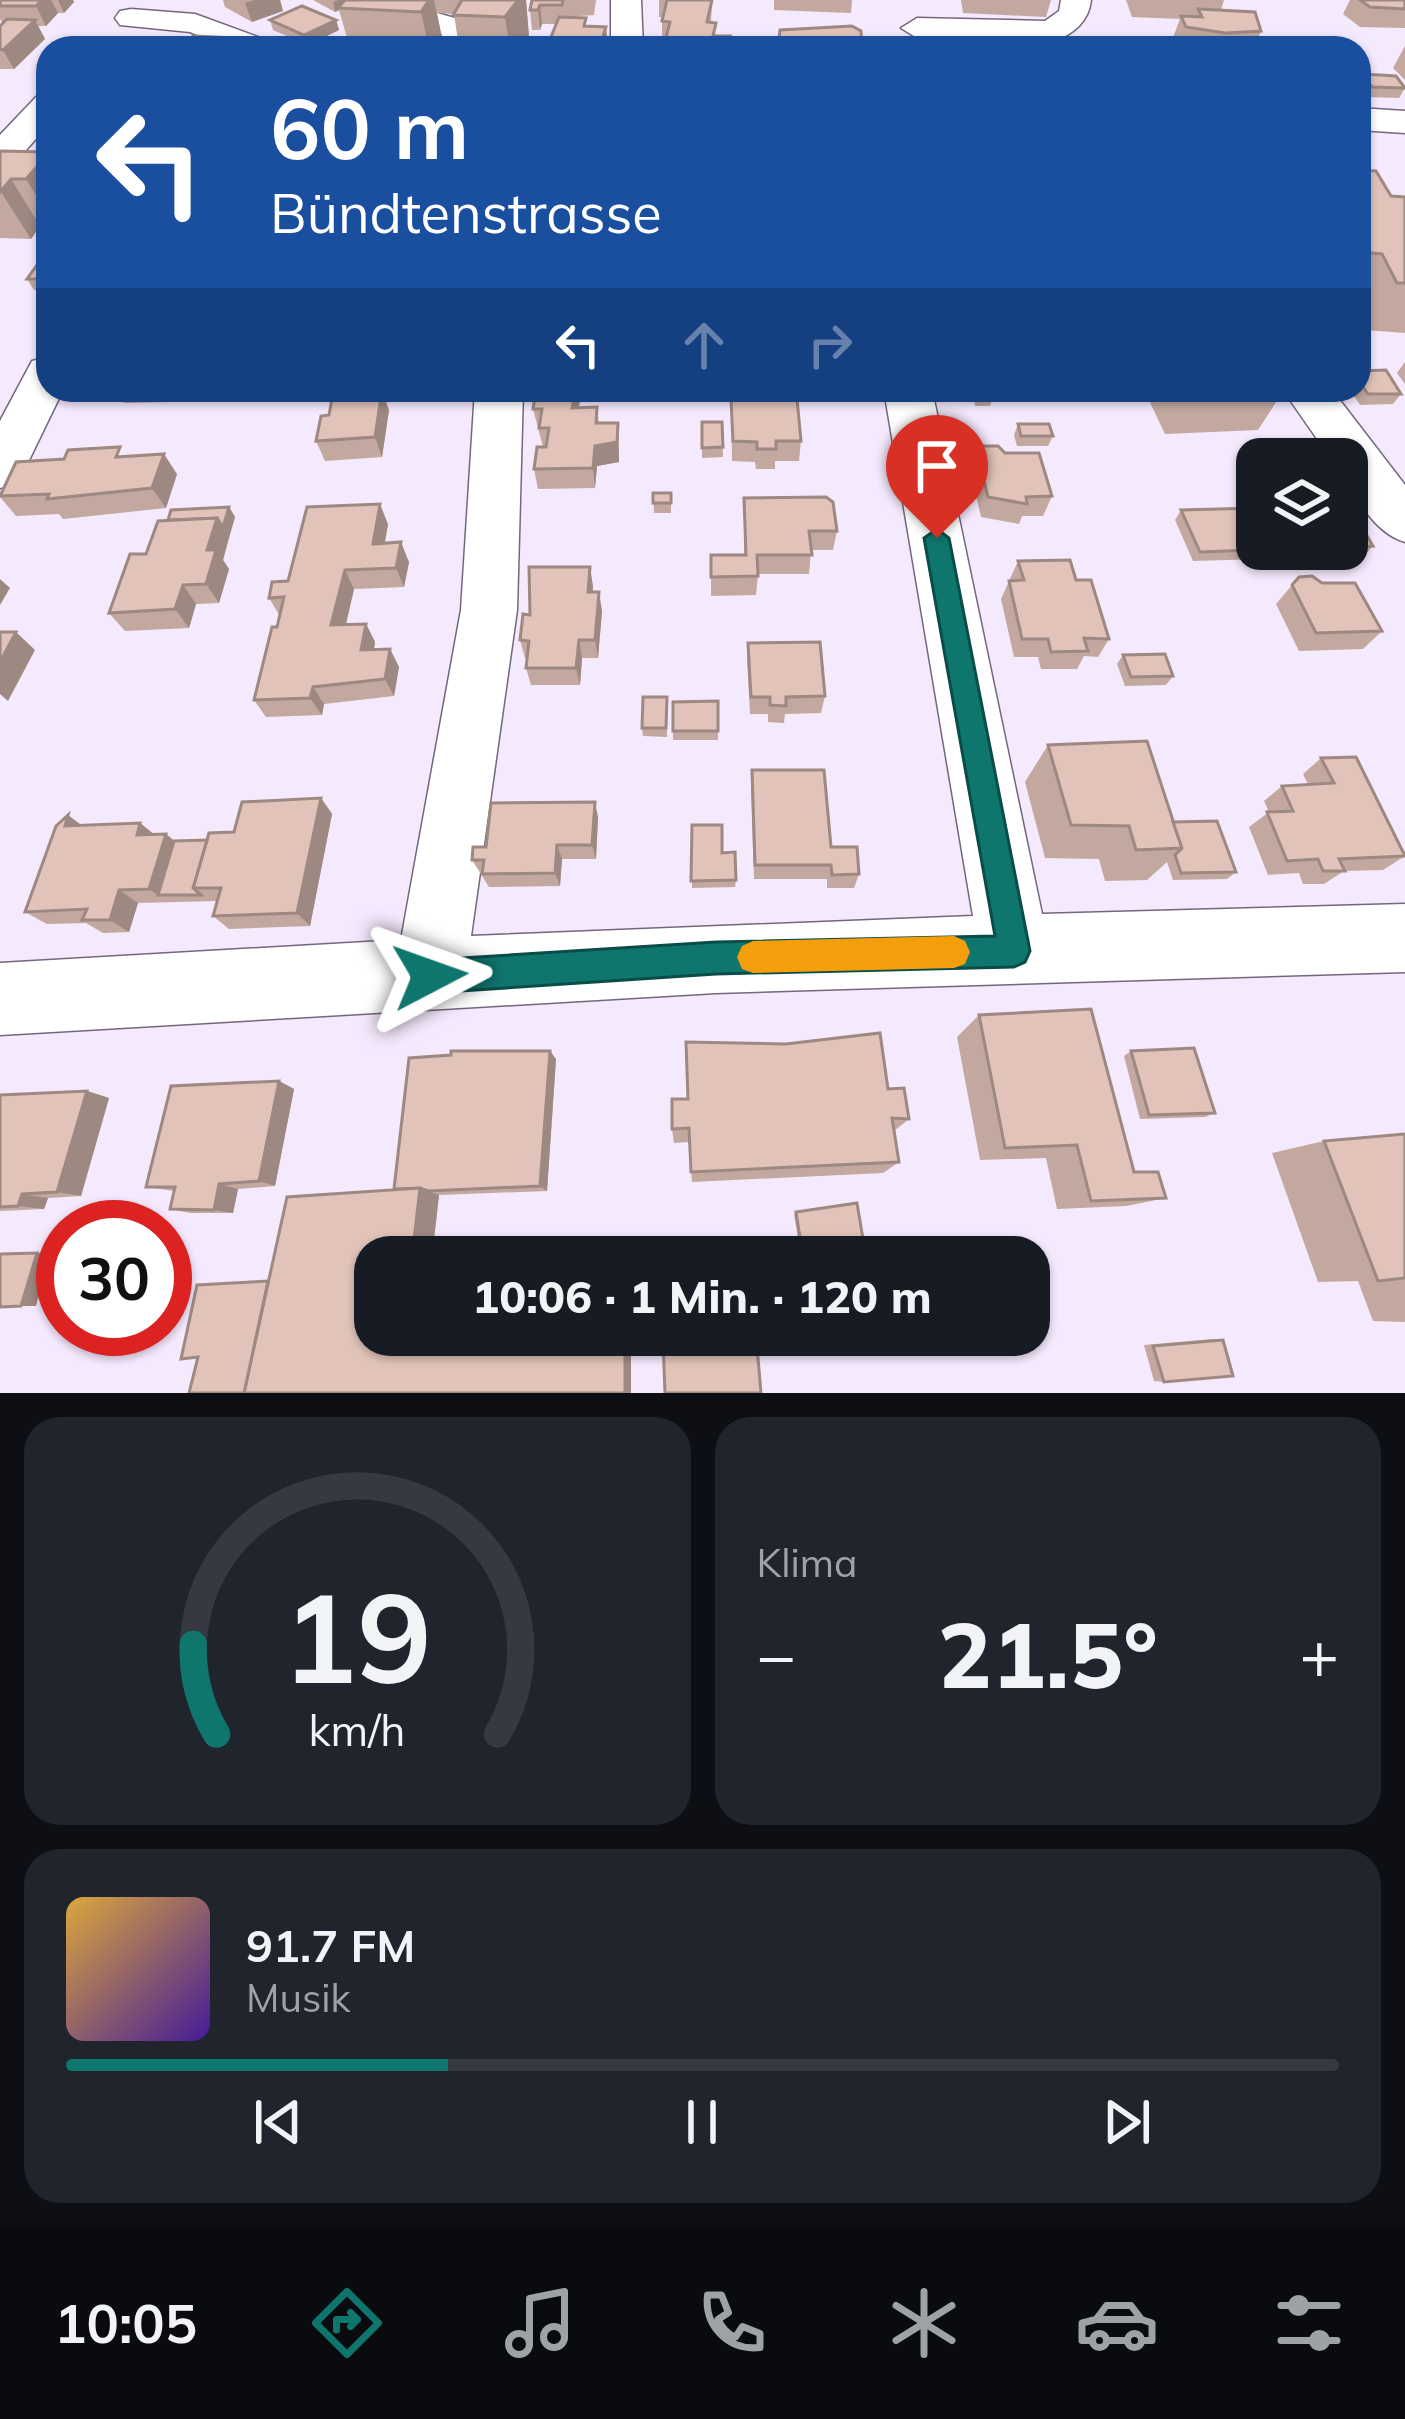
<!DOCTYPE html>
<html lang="de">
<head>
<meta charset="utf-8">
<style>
	body { margin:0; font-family:Mulish,sans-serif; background:#20242c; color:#f1f3f6; height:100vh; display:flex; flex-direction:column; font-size:45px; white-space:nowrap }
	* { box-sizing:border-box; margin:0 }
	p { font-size:39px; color:#9ea1a6 }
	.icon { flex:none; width:66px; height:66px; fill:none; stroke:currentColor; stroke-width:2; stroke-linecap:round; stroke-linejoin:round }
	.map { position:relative; height:1393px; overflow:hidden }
	.panel { display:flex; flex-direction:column; gap:24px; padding:24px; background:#0d0f14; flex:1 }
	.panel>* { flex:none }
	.guide { position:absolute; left:36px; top:36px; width:1335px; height:366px; border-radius:36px; box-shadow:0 3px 9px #0004; background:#1a4fa0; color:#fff; overflow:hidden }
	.buttons { position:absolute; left:1236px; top:438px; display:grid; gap:24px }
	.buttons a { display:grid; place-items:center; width:132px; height:132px; border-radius:24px; background:#171b24; box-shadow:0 3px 9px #0004; font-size:60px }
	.speed { position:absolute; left:36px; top:1200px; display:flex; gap:24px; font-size:60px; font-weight:700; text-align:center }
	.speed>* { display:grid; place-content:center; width:156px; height:156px; border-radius:50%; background:#171b24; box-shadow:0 3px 9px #0004; line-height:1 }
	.speed .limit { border:18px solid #d22; background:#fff; color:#111 }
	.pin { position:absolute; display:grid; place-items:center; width:102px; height:102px; color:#fff; margin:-123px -51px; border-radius:50% 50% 50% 0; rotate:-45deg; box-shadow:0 0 12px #0007 }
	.pin .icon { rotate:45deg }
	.me { position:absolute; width:132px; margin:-66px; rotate:86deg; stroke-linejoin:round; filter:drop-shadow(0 0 9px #0008) }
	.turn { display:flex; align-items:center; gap:42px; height:252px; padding:0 36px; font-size:54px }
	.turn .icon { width:156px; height:156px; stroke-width:2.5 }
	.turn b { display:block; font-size:84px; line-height:102px }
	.lanes { display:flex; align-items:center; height:114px; padding:0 36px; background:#0003; justify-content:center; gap:60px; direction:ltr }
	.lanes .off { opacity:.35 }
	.big { font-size:90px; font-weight:800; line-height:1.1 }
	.panel .widget { flex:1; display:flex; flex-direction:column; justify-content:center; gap:18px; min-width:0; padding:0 42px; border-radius:36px; background:#20242c }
	.panel .dial { align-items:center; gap:0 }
	.dial svg { height:312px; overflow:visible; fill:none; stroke:#363941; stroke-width:7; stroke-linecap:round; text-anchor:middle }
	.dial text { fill:#f1f3f6; stroke:none }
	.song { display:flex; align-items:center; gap:36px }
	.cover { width:144px; height:144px; border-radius:18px; background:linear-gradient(135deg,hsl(40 70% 55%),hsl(260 70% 35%)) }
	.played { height:12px; border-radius:6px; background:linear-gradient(90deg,#0f766e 30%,#363941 30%) }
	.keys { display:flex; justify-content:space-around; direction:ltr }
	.heat { display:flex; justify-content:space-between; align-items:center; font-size:66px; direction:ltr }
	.panel .tiles { flex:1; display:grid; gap:24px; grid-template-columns:1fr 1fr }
	.widget:last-child { grid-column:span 2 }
	.trip { position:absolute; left:354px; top:1236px; width:696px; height:120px; border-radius:36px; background:#171b24; box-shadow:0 3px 9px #0004; font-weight:800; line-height:120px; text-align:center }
	.menu { display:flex; height:192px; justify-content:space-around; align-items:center; background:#090b0e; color:#9ea1a6 }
	.menu .icon { width:84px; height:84px }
	.menu .active { color:#0f766e }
	.menu b { font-size:54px; color:#f1f3f6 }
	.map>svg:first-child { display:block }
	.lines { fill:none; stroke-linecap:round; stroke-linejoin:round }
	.minor-casing { stroke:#74677d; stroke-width:3 }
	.minor { fill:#fff; fill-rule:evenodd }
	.wall { fill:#c2a89f }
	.shaded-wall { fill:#9e8882 }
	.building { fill:#e1c3b9; stroke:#9e8882; stroke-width:3 }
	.route { fill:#0f766e; stroke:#0a4d48; stroke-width:3 }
	.slow { fill:#f59e0b }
</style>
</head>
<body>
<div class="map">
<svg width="1405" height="1393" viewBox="0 0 1405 1393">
	<rect width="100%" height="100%" fill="#f5e9fd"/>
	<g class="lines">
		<g class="minor-casing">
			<g id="minor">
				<polygon points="377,0 407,0 409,5 465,21 475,37 469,48 437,48 442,34 385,18"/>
				<polygon points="611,0 641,0 643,48 611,48"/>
				<path d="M1061,0H1091C1089,21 1073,35 1053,41L917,38L901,28L917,18L1045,21L1059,11Z"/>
				<polygon points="131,9 195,14 269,41 273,48 229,48 190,32 120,25 115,18 120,11"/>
				<polygon points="48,94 48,125 13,165 0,168 0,135 36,97"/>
				<polygon points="1359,108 1405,111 1405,133 1359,130"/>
				<polygon points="48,357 48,390 63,390 18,483 0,488 0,421 32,361"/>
				<polygon points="475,390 523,390 517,610 471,936 973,916 884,390 932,390 1042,914 1405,904 1405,972 716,993 0,1035 0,963 401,940 461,610"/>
				<path d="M1283,390H1332L1405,485V542C1374,533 1347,491 1347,459H1331Z"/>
			</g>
		</g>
		<use href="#minor" class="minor"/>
	</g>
	<g class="wall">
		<polygon points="0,0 73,0 74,2 64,13 58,13 46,26 38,26 45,39 14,69 0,69 0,26 3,24 0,19"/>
		<polygon points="223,0 280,0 283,11 252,22 225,7"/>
		<polygon points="313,0 526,0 529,37 522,48 459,48 454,14 437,13 442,38 436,48 350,48 339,10 335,12"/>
		<polygon points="532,0 596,0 594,15 565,17 586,18 586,26 606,27 607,48 547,48 556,24 542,24 540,30 532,30 530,10"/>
		<polygon points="659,0 712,0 711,23 716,36 730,36 730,48 665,48 666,41 662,41 662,17 659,17"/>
		<polygon points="774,0 852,0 851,13 774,10"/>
		<polygon points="961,0 1051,0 1046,17 963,13"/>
		<polygon points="1126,0 1224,0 1221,10 1261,31 1254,48 1169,48 1180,19 1132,17"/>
		<polygon points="1350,0 1405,0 1405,28 1360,27 1343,14"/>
		<polygon points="270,20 336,20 339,30 308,45 273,30"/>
		<polygon points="1405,46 1405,80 1393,68"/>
		<polygon points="1363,74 1405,88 1399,98 1366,97 1359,86"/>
		<polygon points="0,151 48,152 48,226 40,226 31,239 0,238"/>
		<polygon points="1359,170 1391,196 1405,197 1405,333 1365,330 1359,318"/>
		<polygon points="48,258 48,290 34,290 27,279"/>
		<polygon points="1405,362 1405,384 1397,373"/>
		<polygon points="1359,371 1401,394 1393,404 1360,405 1350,390 1359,390"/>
		<polygon points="116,390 171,390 168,402 124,403"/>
		<polygon points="273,390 299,390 297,397 276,397"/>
		<polygon points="536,390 581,390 579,407 597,407 599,423 618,423 619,462 597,466 595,488 538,489 534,469 543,447 533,409"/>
		<polygon points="806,390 846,390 845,393 806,393"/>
		<polygon points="951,390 1039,390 1036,399 992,400 990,406 975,406 974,400 954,400"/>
		<polygon points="1148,390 1284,390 1258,430 1165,434 1146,394"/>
		<polygon points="731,400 801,441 799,461 775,461 775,469 756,469 755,462 732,461"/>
		<polygon points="389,410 382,457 325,461 316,441"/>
		<polygon points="702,422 722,422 723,457 702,458"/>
		<polygon points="1018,424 1053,436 1048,446 1017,446 1014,435"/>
		<polygon points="977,453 1052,496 1043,516 1022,516 1019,524 981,517 971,473"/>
		<polygon points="126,456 177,474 166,508 63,519 59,514 16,516 0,497 0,494"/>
		<polygon points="653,493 671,493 671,513 654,513"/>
		<polygon points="744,498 837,531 833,550 811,550 809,574 758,574 756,595 711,596 711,555 744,555"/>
		<polygon points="1347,505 1373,546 1364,556 1193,561 1175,520 1181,510 1257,549 1347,549"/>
		<polygon points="229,507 235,517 223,560 229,569 219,603 196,604 189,628 125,631 109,613 168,520"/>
		<polygon points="388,524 385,543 409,562 404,587 354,589 346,625 366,624 375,642 374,650 390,649 399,667 394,696 324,704 322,715 266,717 254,700 280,616 269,598 288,581"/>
		<polygon points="1018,561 1076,580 1109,639 1098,657 1084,656 1077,669 1041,669 1038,657 1014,657 1001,599"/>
		<polygon points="590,567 593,592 602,611 598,658 582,658 580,685 531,685 526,668 527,658 525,658 520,640 530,615"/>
		<polygon points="1299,577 1382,631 1363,649 1299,651 1276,604"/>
		<polygon points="748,643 825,696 821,713 785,714 784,723 768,722 768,714 750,714 747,661"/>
		<polygon points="1123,655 1173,676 1166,685 1125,686 1117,664"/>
		<polygon points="667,697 667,737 643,736 642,728"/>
		<polygon points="718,701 718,740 673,740 673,702"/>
		<polygon points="1048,745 1173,822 1236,872 1227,879 1173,880 1167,862 1147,880 1105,881 1099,859 1045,858 1025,782"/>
		<polygon points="1321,758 1405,856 1383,870 1344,871 1324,884 1303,884 1299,873 1268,875 1249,827 1269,812 1264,801 1282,786 1308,784 1303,774"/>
		<polygon points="752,770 859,874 854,888 827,888 827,879 754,879 751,786"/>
		<polygon points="321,798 332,814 310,926 229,929 213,916 217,901 138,903 129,932 103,933 86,923 47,924 25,912 82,826 140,823 154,834 166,834 174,841 207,840 234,832"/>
		<polygon points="598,817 596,859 562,859 560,886 489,887 472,860 486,847"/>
		<polygon points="692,825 722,853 736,880 735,887 692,888"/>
		<polygon points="979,1015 1134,1172 1166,1198 1126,1206 1057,1209 1046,1158 980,1160 957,1037"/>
		<polygon points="1131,1051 1215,1113 1205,1117 1140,1119 1124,1056"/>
		<polygon points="556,1059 547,1191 439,1195 432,1257 375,1257 197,1357 268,1281 394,1189"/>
		<polygon points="279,1081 294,1089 275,1186 238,1189 233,1213 190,1213 170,1209 174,1191 146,1187"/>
		<polygon points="888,1089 909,1119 894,1131 899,1162 883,1173 692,1182 689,1142 674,1143 672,1129 688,1099"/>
		<polygon points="87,1091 109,1098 81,1196 48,1198 44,1209 0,1211 0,1095"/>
		<polygon points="1405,1134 1405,1322 1373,1321 1358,1281 1318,1282 1272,1153 1324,1141"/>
		<polygon points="796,1212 866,1257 801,1257 794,1214"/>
		<polygon points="1212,1339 1223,1340 1164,1382 1154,1381 1144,1345"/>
	</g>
	<g class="shaded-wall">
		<polygon points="42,0 51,0 58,13 46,26 36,6"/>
		<polygon points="58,0 73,0 74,2 64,13"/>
		<polygon points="254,0 280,0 283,11 252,22 245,3"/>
		<polygon points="338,0 372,0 338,8 339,10 335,12 333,2"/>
		<polygon points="429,0 434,0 442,38 436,48 429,48 421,12"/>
		<polygon points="516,0 526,0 529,37 522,48 510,48 505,17"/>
		<polygon points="540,5 542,24 540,30 538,10"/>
		<polygon points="35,20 45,39 14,69 3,50"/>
		<polygon points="336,20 339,30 308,45 304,35"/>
		<polygon points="606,27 608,47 600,48 600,45"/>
		<polygon points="238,38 242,48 230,48"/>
		<polygon points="48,154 48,215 26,179"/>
		<polygon points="11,179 40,226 31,239 1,192"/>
		<polygon points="161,390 171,390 168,402"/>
		<polygon points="382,390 389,410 382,457 375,437"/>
		<polygon points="576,390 581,390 581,395 575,428 572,408"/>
		<polygon points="618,423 619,462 597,466 595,488 593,468 595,446"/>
		<polygon points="164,454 177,474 166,508 152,488"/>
		<polygon points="380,504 388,524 381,563 373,544"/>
		<polygon points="229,507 235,517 229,537 223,527"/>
		<polygon points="217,518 229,537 223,560 229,569 219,603 206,584 207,550"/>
		<polygon points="401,542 409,562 404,587 396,568"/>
		<polygon points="590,567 593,586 591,611 588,592"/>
		<polygon points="345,570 354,589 341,644 331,625"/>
		<polygon points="0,579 10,588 0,605"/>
		<polygon points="183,585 196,604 189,628 175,609"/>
		<polygon points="599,592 602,611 598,658 595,640"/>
		<polygon points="366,624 375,642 370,668 361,650"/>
		<polygon points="16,632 35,650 8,701 0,694 0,662"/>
		<polygon points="579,640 582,658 580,685 576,668"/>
		<polygon points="390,649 399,667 394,696 385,679"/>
		<polygon points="313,687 324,704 322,715 310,698"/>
		<polygon points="321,798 332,814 310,926 297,913"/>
		<polygon points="595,802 598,817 596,859 592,845"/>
		<polygon points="68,815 88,830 65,826"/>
		<polygon points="140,823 158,838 137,835"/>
		<polygon points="166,834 183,848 158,895 149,889"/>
		<polygon points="557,845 562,859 560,886 555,873"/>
		<polygon points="119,890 138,903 129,932 110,920"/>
		<polygon points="550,1051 556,1059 547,1191 540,1186"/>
		<polygon points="279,1081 294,1089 275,1186 259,1181"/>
		<polygon points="87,1091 109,1098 81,1196 57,1192"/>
		<polygon points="219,1184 238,1189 233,1213 214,1210"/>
		<polygon points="420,1188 439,1195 432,1257 412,1257"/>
		<polygon points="22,1194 48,1198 44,1209 18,1206"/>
		<polygon points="37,1253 50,1253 36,1306 21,1306"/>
		<rect x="625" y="1335" width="6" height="58"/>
	</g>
	<g class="building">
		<polygon points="0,0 42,0 36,6 0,6"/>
		<polygon points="345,0 429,0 421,12 338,8"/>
		<polygon points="462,0 518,0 505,17 453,15"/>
		<polygon points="532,0 563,0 562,5 540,5 538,10 530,10"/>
		<polygon points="667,0 712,0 707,22 716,23 713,36 730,36 725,48 664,46 670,22 662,21"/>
		<polygon points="1360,0 1405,0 1405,9 1370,7"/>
		<polygon points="302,6 336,20 304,35 270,20"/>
		<polygon points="1198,9 1255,12 1261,31 1225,33 1186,27 1181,16 1202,17"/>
		<polygon points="559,17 586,18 584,26 606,27 600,45 547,47"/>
		<polygon points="7,19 35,20 3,50 0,49 0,26"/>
		<polygon points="852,26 861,31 862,48 778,48 780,30"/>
		<polygon points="193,36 238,38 230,48 174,48 177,45 185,45"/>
		<polygon points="1302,39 1346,42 1351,48 1307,48"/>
		<polygon points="1363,74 1396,76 1405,88 1372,87"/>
		<polygon points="0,151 48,152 48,154 26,179 11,179 0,192"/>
		<polygon points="1359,170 1376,171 1391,196 1405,197 1405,283 1397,283 1382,254 1359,252"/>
		<polygon points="42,258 48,258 48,279 27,279"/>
		<polygon points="1386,370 1401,394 1368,394 1359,381 1359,371"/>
		<polygon points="382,390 375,437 316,441 321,416 329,415 333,393"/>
		<polygon points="536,390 576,390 572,408 597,407 596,423 618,423 617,442 595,446 593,468 534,469 537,447 546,447 549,428 539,428 542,409 533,409"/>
		<polygon points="797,399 801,441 776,441 776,449 757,449 757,442 733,441 731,400"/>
		<polygon points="702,422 722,422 723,447 702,448"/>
		<polygon points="1018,424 1049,424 1053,436 1021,436"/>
		<polygon points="983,446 998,446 1005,453 1039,453 1052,496 1026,497 1027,504 988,497 977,453"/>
		<polygon points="120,447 116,457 164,454 152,488 47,499 49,494 0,496 16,462 64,459 68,450"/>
		<rect x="653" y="493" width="18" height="10"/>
		<polygon points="826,497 833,502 837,531 809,531 812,555 757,555 758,576 711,577 711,555 746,555 744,498"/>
		<polygon points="380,504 373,544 401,542 396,568 345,570 331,625 366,624 361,650 390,649 385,679 313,687 310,698 254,700 272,627 277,627 284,597 269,598 272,582 288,581 307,507"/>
		<polygon points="1347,505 1349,505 1373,546 1347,547"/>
		<polygon points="229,507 223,527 217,518 168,520 171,510"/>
		<polygon points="1257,508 1257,549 1276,549 1200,552 1181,510"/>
		<polygon points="217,518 207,550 216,550 206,584 183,585 175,609 109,613 130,554 146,554 158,521"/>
		<polygon points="1070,560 1076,580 1091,580 1109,639 1084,638 1088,651 1051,652 1048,639 1022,639 1009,581 1024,580 1018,561"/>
		<polygon points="529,567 590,567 588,592 599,592 595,640 579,640 576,668 526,668 529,641 520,640 523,614 530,615"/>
		<polygon points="1312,576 1322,583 1355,583 1382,631 1316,633 1292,585 1299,577"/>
		<polygon points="0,632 16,632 0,662"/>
		<polygon points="820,642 825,696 786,697 786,706 770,705 770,697 751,697 748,643"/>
		<polygon points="1165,654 1173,676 1131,677 1123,655"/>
		<polygon points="643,697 667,697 666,728 642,728"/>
		<polygon points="718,701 718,731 673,731 673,702"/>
		<polygon points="1147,741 1182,848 1136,850 1129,826 1071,825 1048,745"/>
		<polygon points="1356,757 1405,856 1339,859 1345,871 1323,871 1318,859 1287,861 1267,812 1293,811 1282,786 1334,783 1321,758"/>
		<polygon points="752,770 824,770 831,847 857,847 859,874 832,875 831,865 755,865"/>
		<polygon points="321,798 297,913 213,916 221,888 193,888 209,833 234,832 242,802"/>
		<polygon points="595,802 592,845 557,845 555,873 482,874 484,860 472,860 473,847 486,847 491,803"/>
		<polygon points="68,815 65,826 140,823 137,835 166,834 149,889 119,890 110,920 82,920 87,909 25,912 56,826"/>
		<polygon points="1217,821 1236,872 1181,873 1175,855 1182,848 1173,822"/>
		<polygon points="692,825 722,825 722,853 735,852 736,880 691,881"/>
		<polygon points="207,840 193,888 201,895 158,895 174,841"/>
		<polygon points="1091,1009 1134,1172 1158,1172 1166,1198 1091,1201 1077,1145 1005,1148 979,1015"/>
		<polygon points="880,1033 888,1089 904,1088 909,1119 892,1118 899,1162 691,1172 689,1128 672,1129 672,1099 688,1099 686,1042 786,1044"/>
		<polygon points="1194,1048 1215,1113 1149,1115 1131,1051"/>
		<polygon points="451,1051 550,1051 540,1186 428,1191 420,1188 394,1189 409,1058 451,1055"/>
		<polygon points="279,1081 259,1181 219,1184 214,1210 170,1209 175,1187 146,1187 171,1086"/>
		<polygon points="87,1091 57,1192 22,1194 18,1206 0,1207 0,1095"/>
		<polygon points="1405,1134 1405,1278 1378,1281 1324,1141"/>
		<polygon points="420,1188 412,1257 375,1257 375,1335 625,1335 625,1393 244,1393 287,1197"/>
		<polygon points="857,1203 866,1257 803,1257 796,1212"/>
		<polygon points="37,1253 21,1306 0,1307 0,1254"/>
		<polygon points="268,1281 244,1393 189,1393 198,1357 181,1359 197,1285"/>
		<polygon points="723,1335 756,1335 761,1393 665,1393 663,1341"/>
		<polygon points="887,1335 936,1335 936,1337 888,1340"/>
		<polygon points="1223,1340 1233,1376 1164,1382 1153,1346"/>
	</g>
	<polygon class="route" points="937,529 949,538 1030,951 1025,962 1014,967 716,974 430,993 419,988 414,976 419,965 430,960 716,942 995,936 924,538"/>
	<polygon class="slow" points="954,936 965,941 970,952 965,964 954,968 753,973 742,969 737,957 742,946 753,941"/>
</svg>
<div class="buttons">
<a><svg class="icon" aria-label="layers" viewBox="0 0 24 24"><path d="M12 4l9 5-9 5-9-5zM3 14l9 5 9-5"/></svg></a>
</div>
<div class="speed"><div class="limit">30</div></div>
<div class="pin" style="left:937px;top:538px;background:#d93025"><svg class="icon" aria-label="arrive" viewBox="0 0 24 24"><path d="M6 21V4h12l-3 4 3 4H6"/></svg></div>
<svg class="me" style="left:430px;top:976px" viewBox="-20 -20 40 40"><path d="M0-17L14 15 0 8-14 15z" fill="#0f766e" stroke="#fff" stroke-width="4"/></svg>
<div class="trip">10:06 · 1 Min. · 120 m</div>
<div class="guide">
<div class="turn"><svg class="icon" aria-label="left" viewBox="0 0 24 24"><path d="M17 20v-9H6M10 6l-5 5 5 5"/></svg><div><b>60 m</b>Bündtenstrasse</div></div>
<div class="lanes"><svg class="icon" aria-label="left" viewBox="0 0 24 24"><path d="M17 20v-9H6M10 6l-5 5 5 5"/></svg><svg class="icon off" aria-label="ahead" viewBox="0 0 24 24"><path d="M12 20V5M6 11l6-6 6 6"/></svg><svg class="icon off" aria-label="right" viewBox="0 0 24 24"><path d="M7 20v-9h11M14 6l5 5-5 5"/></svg></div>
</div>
</div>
<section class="panel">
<div class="tiles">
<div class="widget dial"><svg viewBox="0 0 100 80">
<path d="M14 69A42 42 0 1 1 86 69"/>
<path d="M14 69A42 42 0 0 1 8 46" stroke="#0f766e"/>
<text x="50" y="56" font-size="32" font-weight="700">19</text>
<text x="50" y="72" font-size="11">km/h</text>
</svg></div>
<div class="widget"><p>Klima</p>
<div class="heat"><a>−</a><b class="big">21.5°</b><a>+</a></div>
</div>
<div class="widget">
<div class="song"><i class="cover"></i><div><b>91.7 FM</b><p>Musik</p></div></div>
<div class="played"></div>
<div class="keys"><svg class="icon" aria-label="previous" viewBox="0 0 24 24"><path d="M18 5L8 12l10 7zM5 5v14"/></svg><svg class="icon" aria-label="pause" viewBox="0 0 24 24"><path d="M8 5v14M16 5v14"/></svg><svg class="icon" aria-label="next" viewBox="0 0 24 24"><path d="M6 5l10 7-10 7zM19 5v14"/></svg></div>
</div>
</div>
</section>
<nav class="menu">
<b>10:05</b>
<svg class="icon active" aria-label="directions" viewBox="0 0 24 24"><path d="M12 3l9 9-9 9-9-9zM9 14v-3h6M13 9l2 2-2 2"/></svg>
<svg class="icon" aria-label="music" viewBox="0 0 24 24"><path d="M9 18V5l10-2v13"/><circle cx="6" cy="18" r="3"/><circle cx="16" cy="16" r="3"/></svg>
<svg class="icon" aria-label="phone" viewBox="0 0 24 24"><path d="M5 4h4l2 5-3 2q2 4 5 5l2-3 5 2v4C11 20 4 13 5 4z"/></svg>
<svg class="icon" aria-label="climate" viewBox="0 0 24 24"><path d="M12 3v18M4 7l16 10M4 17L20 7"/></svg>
<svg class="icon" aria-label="car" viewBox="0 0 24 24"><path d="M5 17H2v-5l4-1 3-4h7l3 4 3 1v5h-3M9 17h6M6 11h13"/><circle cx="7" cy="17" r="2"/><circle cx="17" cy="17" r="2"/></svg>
<svg class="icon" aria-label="filters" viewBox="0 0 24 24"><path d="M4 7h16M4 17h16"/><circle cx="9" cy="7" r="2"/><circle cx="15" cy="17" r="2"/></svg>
</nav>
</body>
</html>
